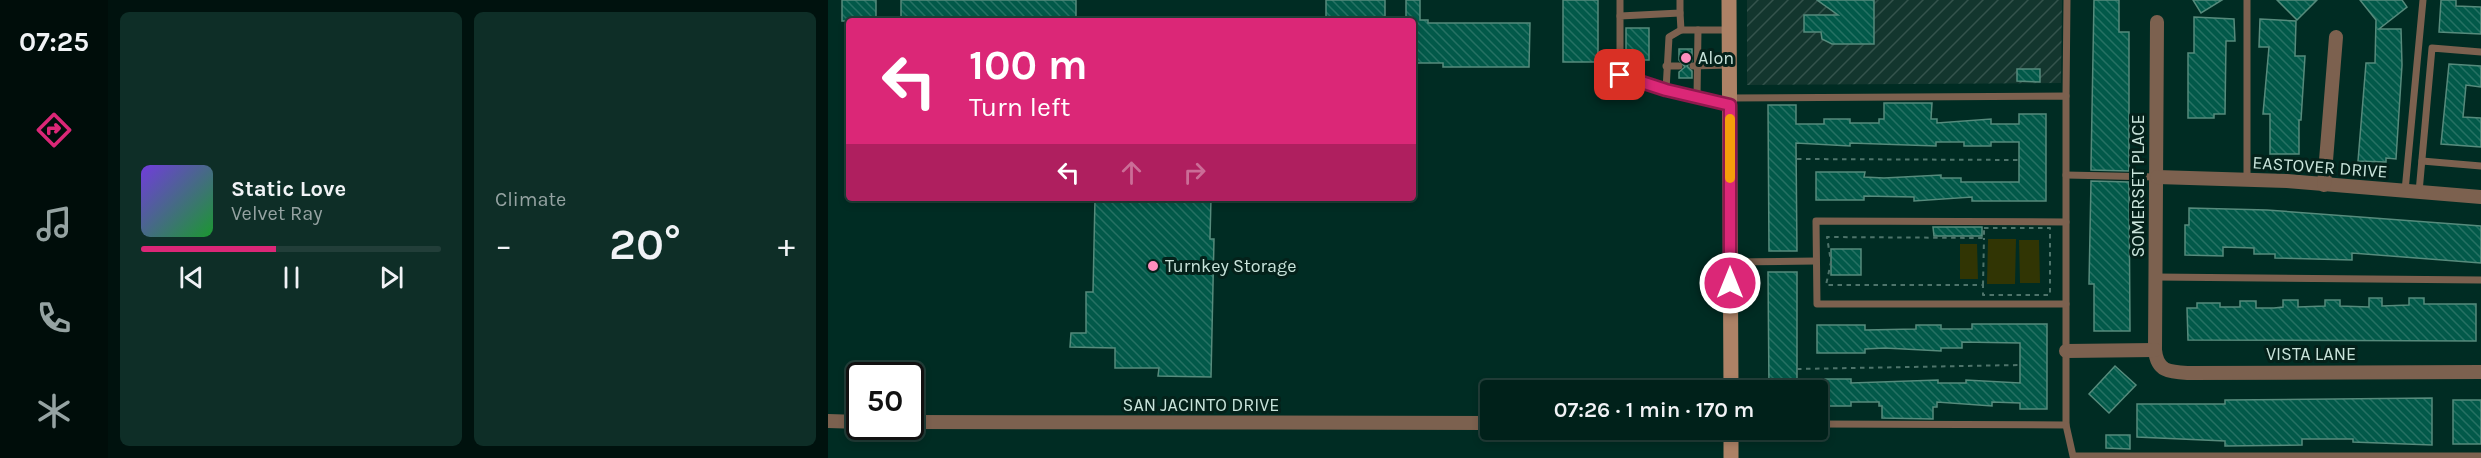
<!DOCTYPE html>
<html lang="en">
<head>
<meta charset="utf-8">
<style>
	body { margin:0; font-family:Karla,sans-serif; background:#0e2e27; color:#f1f3f6; height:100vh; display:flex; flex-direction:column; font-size:22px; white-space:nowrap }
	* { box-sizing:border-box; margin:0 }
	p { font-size:20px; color:#95a3a2 }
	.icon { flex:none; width:33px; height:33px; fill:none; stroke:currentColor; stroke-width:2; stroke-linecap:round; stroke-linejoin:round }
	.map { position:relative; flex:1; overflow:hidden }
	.details { display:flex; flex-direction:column; gap:12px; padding:12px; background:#00120e; width:720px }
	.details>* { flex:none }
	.guide { position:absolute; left:18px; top:18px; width:570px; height:183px; border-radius:6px; box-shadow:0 3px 9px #0003,0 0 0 2px #223e39; background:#db2777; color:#fff; overflow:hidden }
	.speed { position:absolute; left:18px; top:362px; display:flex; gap:12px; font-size:30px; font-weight:700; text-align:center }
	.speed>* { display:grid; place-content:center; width:78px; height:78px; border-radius:50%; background:#00211a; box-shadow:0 3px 9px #0003,0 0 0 2px #223e39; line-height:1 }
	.speed .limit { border:3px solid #111; border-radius:9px; background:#fff; color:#111 }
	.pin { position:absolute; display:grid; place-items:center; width:51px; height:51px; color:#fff; margin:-26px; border-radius:12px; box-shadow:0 3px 9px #0006 }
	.me { position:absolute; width:66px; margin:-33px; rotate:0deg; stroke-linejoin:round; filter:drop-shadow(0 0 4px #0008) }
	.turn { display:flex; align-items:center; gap:21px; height:126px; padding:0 24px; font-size:27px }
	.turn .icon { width:78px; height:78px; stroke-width:2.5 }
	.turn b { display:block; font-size:42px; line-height:51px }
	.lanes { display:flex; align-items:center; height:57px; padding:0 24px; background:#0003; justify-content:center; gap:30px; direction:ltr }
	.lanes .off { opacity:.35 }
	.big { font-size:45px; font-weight:600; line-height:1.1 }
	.details .card { flex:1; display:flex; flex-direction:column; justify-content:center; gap:9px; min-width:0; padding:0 21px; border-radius:9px; background:#0e2e27 }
	.song { display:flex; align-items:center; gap:18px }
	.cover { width:72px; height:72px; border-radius:9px; background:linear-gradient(135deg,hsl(260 70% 55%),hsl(130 70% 35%)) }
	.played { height:6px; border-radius:3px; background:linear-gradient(90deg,#db2777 45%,#223e39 45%) }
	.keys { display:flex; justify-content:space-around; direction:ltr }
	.heat { display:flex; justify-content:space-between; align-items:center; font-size:33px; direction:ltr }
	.details .tiles { flex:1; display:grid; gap:12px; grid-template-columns:repeat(2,1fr) }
	.trip { position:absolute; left:652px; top:380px; width:348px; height:60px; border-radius:6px; background:#00211a; box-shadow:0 3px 9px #0003,0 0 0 2px #223e39; font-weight:600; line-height:60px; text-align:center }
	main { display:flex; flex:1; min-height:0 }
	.dock { display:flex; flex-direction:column; width:108px; justify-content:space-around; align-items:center; background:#000d0a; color:#95a3a2 }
	.dock .icon { width:42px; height:42px }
	.dock .on { color:#db2777 }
	.dock b { font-size:27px; color:#f1f3f6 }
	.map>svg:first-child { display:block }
	.industrial { fill:url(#industrial-furrows) }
	.park { fill:#313504 }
	.building { fill:url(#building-back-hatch); stroke:#568b7c; stroke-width:1.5 }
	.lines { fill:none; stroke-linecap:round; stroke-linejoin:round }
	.path { stroke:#4e746b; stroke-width:2; stroke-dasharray:4.5 4.5; stroke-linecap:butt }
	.lane { stroke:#7c614f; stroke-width:7 }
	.street { stroke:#7c614f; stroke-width:14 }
	.secondary { stroke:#ad8266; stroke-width:15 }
	.route-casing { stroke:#8e194d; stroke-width:15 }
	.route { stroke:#db2777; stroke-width:10 }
	.slow { stroke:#f59e0b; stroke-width:10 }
	.poi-dot { fill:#fe8ebd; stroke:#04211a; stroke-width:2 }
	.labels { text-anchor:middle; stroke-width:6; stroke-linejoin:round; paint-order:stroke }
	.poi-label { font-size:18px; fill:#c9e4db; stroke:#04211a; text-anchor:start }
	.street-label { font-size:18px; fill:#c9e4db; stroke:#04211a }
</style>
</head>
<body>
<main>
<nav class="dock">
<b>07:25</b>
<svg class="icon on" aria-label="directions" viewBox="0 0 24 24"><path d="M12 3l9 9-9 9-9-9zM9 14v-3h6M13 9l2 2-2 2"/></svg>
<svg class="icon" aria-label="music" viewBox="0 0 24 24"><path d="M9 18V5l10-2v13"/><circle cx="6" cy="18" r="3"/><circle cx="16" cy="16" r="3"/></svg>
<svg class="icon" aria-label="phone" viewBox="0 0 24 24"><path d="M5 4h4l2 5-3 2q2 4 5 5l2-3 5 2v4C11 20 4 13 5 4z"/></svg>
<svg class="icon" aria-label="climate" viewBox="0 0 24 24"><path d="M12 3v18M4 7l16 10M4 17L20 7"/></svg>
</nav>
<section class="details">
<div class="tiles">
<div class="card">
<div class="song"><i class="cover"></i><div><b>Static Love</b><p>Velvet Ray</p></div></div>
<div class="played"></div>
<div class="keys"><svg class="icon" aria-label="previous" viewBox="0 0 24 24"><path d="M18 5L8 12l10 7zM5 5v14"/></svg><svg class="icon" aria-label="pause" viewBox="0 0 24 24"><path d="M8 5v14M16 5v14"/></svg><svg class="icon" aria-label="next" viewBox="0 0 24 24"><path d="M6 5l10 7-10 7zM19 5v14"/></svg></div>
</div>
<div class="card"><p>Climate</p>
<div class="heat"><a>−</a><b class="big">20°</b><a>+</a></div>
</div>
</div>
</section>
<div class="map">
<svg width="1653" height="458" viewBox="0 0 1653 458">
	<defs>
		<pattern id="industrial-furrows" width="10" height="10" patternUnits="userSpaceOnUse" patternTransform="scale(1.5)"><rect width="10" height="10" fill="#13362e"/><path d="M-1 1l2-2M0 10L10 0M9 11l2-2" fill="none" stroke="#34534c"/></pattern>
		<pattern id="building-back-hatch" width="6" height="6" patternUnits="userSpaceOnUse" patternTransform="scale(1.5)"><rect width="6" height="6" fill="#025949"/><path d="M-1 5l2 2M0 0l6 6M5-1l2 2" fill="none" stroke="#267163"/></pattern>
	</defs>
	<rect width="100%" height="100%" fill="#002c23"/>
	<polygon class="industrial" points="919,0 1234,0 1233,83 919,85"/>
	<g class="park">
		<polygon points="1160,239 1188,239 1187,284 1159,284"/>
		<polygon points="1191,240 1211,240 1212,283 1192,283"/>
		<polygon points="1149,244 1150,279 1132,279 1132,244"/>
	</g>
	<g class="building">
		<rect x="14" y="0" width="34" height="21"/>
		<rect x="73" y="0" width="175" height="21"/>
		<rect x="498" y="0" width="59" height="21"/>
		<polygon points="578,0 592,0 592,20 600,20 600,23 702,23 701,67 615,67 615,63 585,63 585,21 578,21"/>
		<rect x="735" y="0" width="35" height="62"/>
		<polygon points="989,0 1046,0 1046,44 1004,44 994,39 993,32 976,32 976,15 1010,15"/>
		<polygon points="1266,0 1291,0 1291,32 1301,32 1301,171 1263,170 1263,166"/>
		<polygon points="1365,0 1394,0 1373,13"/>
		<polygon points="1449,0 1489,0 1469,20"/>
		<polygon points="1532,0 1574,0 1579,7 1551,29 1573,29 1574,65 1568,159 1558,158 1558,162 1530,161 1538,63 1547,63 1548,20"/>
		<polygon points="1613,0 1628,0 1628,6 1653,7 1653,34 1611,32"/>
		<polygon points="1366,17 1406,19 1407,41 1398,41 1397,114 1386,114 1386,118 1360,118 1360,53 1366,53"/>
		<polygon points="1432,19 1468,21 1467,56 1477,56 1473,120 1471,120 1471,154 1442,154 1442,114 1435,114 1441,47 1431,47"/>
		<rect x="798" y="28" width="23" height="32"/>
		<polygon points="851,49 864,49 864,61 859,66 864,71 864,78 851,78 851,72 857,67 851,60"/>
		<polygon points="1621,64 1653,66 1653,87 1638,85 1635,117 1653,118 1653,147 1613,144"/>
		<polygon points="1189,69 1212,69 1212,82 1189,81"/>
		<polygon points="1056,103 1104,103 1103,119 1109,119 1109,123 1163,119 1163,124 1191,124 1191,114 1218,114 1218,201 1144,201 1144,197 1086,201 1086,197 1036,196 1036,200 988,200 988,172 1037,172 1036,177 1056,178 1113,175 1113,178 1133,178 1133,182 1191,182 1191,142 1163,142 1163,146 1136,146 1136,142 1108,142 1108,146 1022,143 1022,146 968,143 969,251 941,251 940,105 968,105 968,124 996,124 996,119 1022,119 1022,123 1051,123 1051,119 1056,119"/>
		<polygon points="1263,181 1301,182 1302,331 1266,331 1266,284 1261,284"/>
		<polygon points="267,198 383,198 382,239 386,239 383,377 330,376 331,368 287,368 287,348 242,347 243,333 258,333 258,292 265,292"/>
		<polygon points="1361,208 1439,210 1653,226 1653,263 1524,253 1524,260 1447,258 1447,254 1426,254 1426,248 1395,247 1395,256 1357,255 1357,225 1361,225"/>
		<polygon points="1105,227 1154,227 1154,236 1106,236"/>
		<rect x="1003" y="249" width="30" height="26"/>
		<polygon points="940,272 969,272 969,390 941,390"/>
		<polygon points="1541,298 1554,298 1554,306 1581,305 1581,298 1596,298 1596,304 1648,304 1648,341 1360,340 1359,308 1369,308 1369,303 1392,303 1392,307 1412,307 1412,301 1428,301 1428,308 1446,308 1455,307 1455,300 1470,300 1470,307 1497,306 1497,300 1512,300 1512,306 1541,307"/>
		<polygon points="1144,324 1219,324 1219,409 1192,409 1192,403 1164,402 1164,406 1109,402 1109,407 1105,407 1105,419 1054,418 1054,406 1051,406 1051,402 1023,402 1023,406 997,406 997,402 990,402 990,383 997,383 997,379 1023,379 1023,383 1110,380 1110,383 1138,383 1138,380 1192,383 1192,343 1134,342 1134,348 1113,348 1113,351 1057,348 1037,349 1037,353 989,353 989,325 1037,325 1037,330 1088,329 1088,325 1113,325 1113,329 1144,329"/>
		<polygon points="1287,366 1308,385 1281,413 1261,394"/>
		<polygon points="1604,398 1604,445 1525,442 1525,439 1474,439 1474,445 1397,446 1397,441 1309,437 1309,404 1397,404 1397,400"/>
		<rect x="1625" y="400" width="28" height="44"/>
		<polygon points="1278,435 1302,435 1302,449 1278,448"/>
	</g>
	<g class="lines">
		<g class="path">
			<polyline points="969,159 1191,160"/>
			<polygon points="1156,228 1222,228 1222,295 1155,295 1155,285 998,285 1003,262 999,237 1156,238"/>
			<polyline points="1155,285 1156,238"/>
			<polyline points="969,369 1192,365"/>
		</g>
		<g class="lane">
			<polyline points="852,13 853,30"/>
			<polyline points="792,16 792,0"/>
			<polyline points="838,66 851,66"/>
			<polyline points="865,66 901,65"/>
			<polyline points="838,90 792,75 792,16 852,13 852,0"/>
			<polyline points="1238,96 1239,0"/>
			<polyline points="869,97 870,30"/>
			<polyline points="902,98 1238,96 1238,425 1245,456 1653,456"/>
			<polyline points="901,105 838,90 841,37 853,30 901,30"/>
			<polyline points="1594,161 1653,166"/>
			<polyline points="1238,175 1329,177"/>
			<polyline points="1419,180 1419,0"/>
			<polyline points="1577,191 1595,0"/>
			<polyline points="1591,192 1604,48 1653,52"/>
			<polyline points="1238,222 988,221 989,304 1238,304"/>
			<polyline points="902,262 988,261"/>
			<polyline points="1328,277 1653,280"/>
			<polyline points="990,424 1238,425"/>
		</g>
		<g class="street">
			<path d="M1329,22L1327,350C1329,372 1342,372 1361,373L1653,372"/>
			<polyline points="1329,177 1459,181 1653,197"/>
			<polyline points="1496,185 1508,37"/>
			<polyline points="1238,351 1327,350"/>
			<polyline points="0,421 32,422"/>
			<polyline points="82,422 663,423"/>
		</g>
		<g class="secondary">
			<polyline points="901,0 903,390"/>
			<polyline points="903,458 903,429"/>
		</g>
	</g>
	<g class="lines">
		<g class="route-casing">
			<polyline id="route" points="792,75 838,90 902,105 902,283"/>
		</g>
		<use href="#route" class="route"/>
		<polyline class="slow" points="902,119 902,178"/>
	</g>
	<g class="poi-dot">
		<circle cx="858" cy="58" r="6"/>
		<circle cx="325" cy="266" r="6"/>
	</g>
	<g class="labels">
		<g class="poi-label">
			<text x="870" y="64">Alon</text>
			<text x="337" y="272">Turnkey Storage</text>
		</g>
		<g class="street-label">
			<text transform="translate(1492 167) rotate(4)" y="6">EASTOVER DRIVE</text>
			<text transform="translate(1310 186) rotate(-90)" y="6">SOMERSET PLACE</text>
			<text x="1483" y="360">VISTA LANE</text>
			<text x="373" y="411">SAN JACINTO DRIVE</text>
		</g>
	</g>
</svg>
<div class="speed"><div class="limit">50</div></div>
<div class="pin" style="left:792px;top:75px;background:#d93025"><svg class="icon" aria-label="arrive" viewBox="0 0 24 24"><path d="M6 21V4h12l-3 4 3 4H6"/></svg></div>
<svg class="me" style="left:902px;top:283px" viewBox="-20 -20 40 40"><circle r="17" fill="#db2777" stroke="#fff" stroke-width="3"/><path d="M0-11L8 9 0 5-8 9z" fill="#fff"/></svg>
<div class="trip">07:26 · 1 min · 170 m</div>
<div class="guide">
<div class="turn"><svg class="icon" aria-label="left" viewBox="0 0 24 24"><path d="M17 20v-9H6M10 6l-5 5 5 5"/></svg><div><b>100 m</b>Turn left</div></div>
<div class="lanes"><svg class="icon" aria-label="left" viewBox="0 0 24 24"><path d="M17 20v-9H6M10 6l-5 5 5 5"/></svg><svg class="icon off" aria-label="ahead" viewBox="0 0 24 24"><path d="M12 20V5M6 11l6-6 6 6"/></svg><svg class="icon off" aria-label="right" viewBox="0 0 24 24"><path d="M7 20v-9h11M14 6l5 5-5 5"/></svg></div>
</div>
</div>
</main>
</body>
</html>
